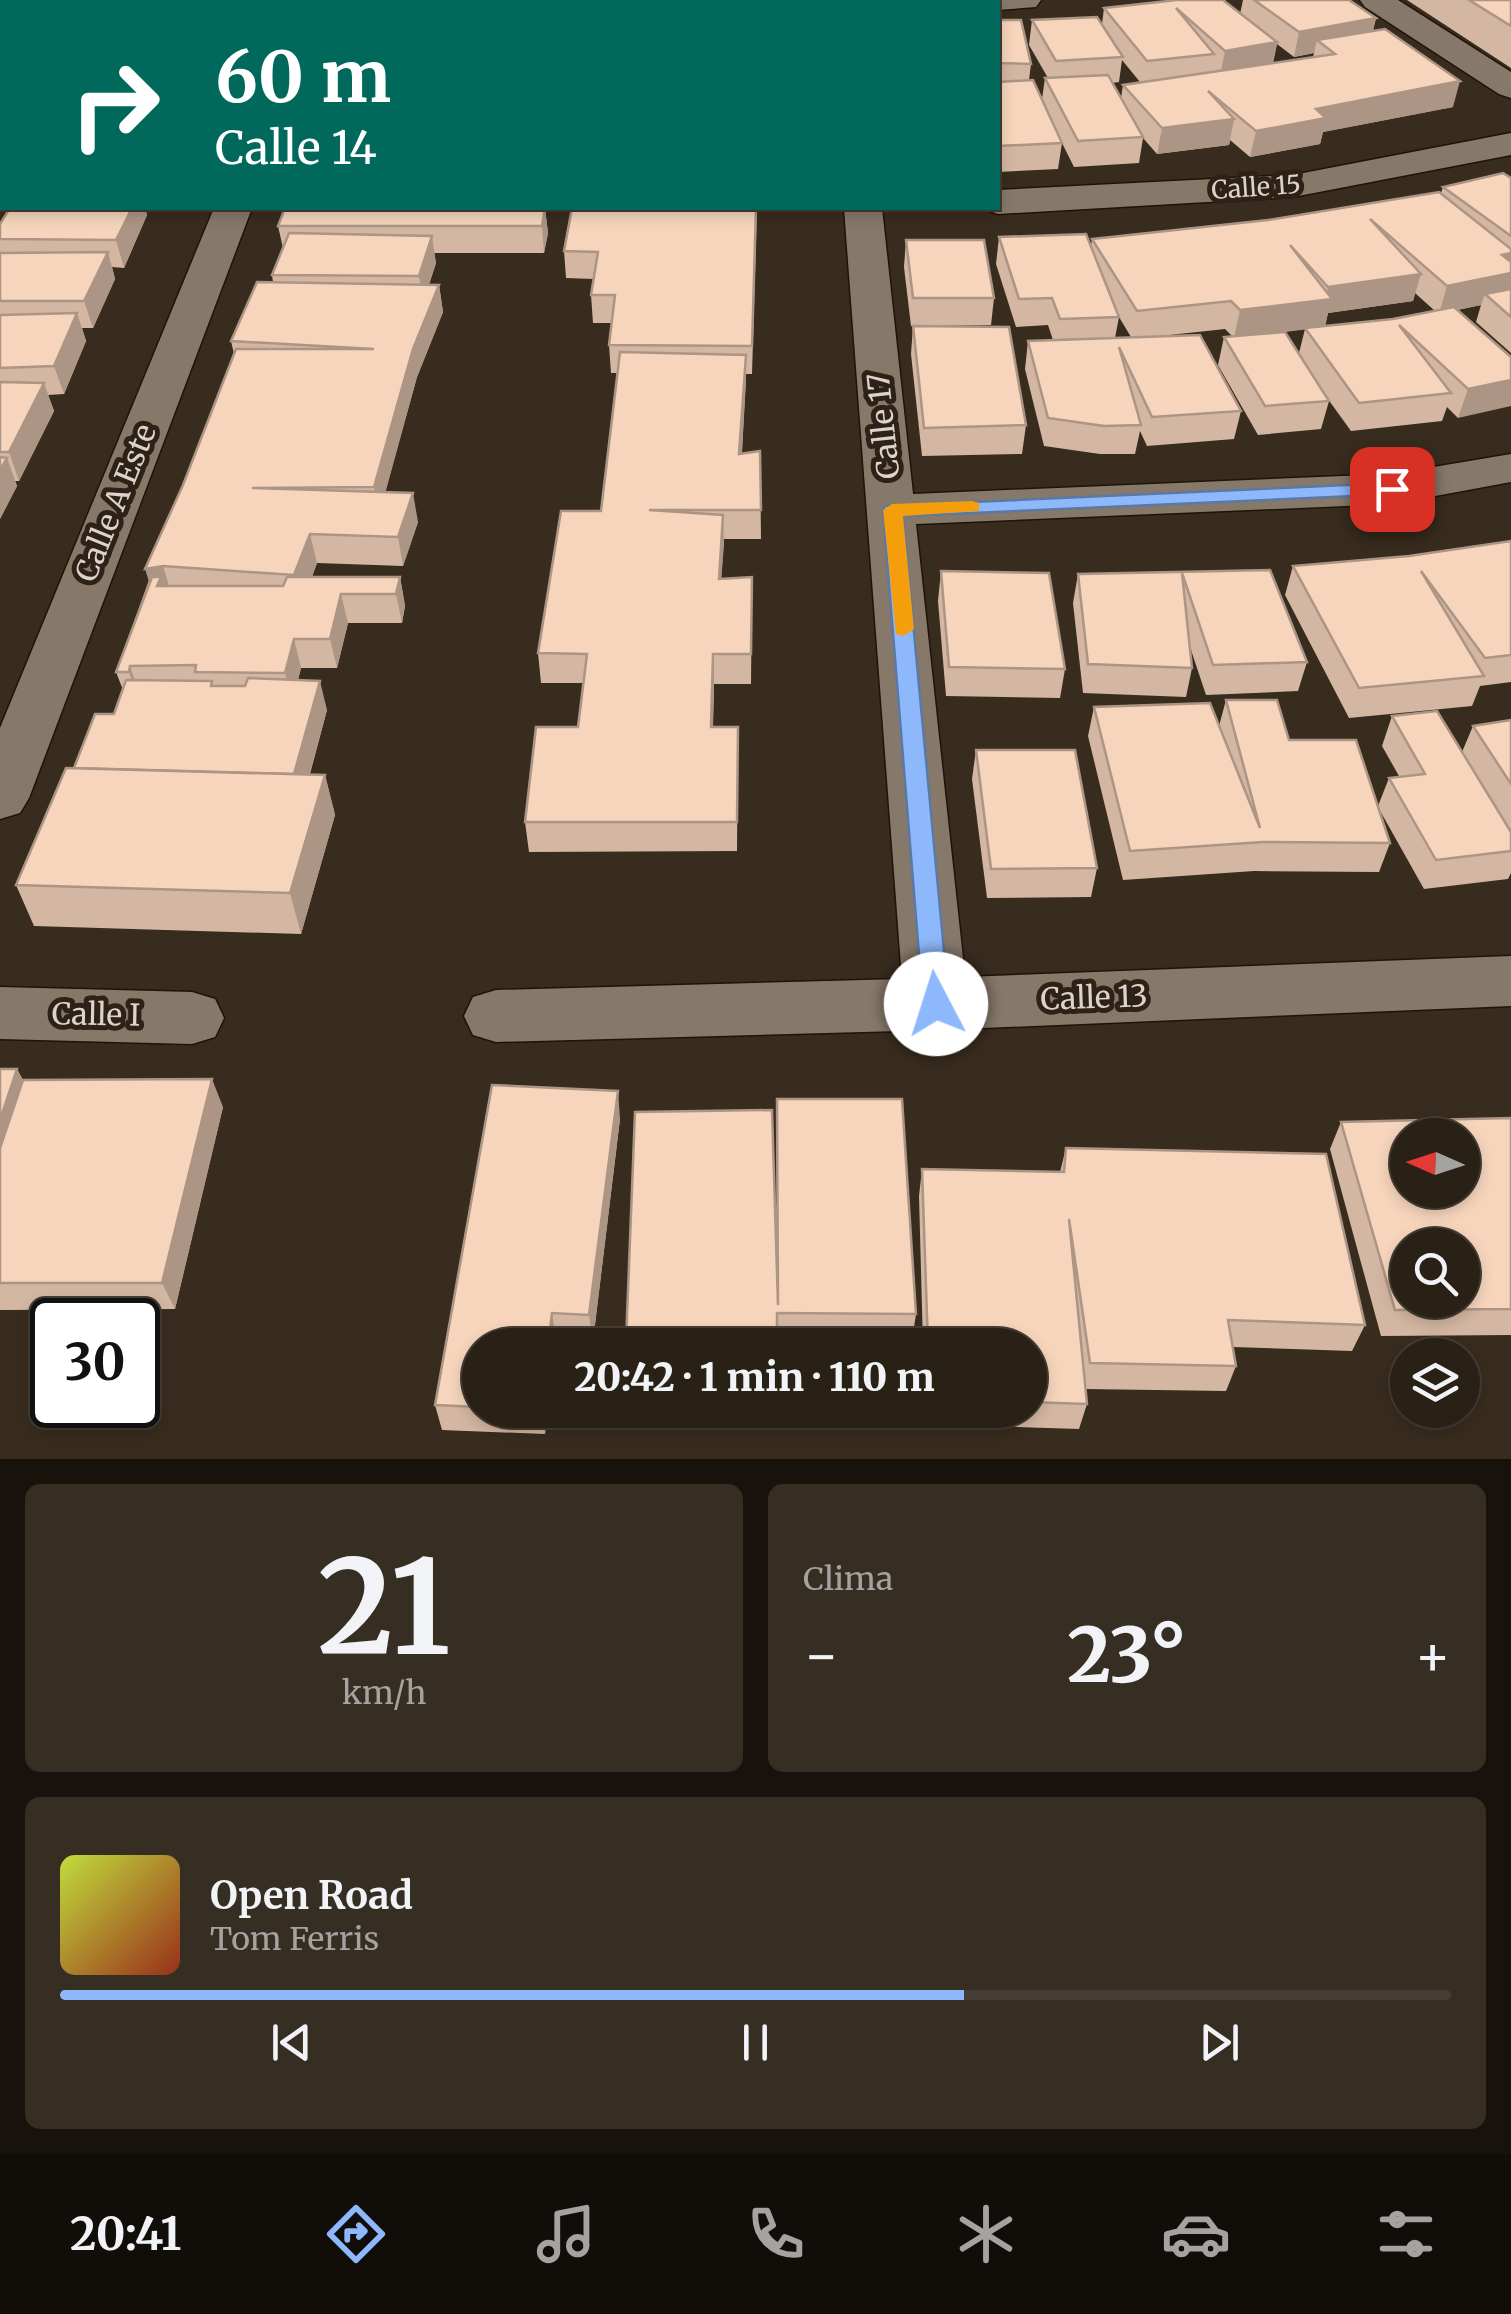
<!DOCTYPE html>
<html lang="es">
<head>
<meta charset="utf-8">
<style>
	body { margin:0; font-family:Merriweather,serif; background:#362e23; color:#f1f3f6; height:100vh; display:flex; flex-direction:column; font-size:38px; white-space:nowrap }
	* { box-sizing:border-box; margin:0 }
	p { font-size:32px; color:#a5a3a1 }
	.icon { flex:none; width:55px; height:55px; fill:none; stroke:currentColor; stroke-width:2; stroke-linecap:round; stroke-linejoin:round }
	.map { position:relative; height:1459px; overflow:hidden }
	.details { display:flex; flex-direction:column; gap:25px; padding:25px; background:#17120c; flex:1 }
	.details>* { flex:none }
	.top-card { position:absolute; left:0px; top:0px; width:1000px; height:210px; box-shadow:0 5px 15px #0003,0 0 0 2px #463e35; background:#00695c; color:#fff; overflow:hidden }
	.needle { width:65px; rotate:273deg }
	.fabs { position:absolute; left:1390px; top:1118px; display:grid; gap:20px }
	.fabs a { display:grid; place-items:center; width:90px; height:90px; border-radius:50%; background:#2a2116; box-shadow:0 5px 15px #0003,0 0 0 2px #463e35; font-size:50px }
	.speed { position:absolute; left:30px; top:1298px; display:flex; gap:20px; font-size:50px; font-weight:700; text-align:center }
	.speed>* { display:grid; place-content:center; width:130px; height:130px; border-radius:50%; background:#2a2116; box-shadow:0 5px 15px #0003,0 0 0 2px #463e35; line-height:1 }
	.speed .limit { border:5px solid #111; border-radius:15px; background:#fff; color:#111 }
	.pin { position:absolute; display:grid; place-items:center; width:85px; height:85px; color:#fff; margin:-42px; border-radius:20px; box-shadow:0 5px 15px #0006 }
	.me { position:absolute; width:110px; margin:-55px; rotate:355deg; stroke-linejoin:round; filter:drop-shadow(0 0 8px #0008) }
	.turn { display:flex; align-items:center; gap:35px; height:210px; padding:0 50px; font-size:45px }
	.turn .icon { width:130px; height:130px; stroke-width:2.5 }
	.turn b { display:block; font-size:70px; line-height:85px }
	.big { font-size:75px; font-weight:800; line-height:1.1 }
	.details .card { flex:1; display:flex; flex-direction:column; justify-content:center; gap:15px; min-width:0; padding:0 35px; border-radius:15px; background:#362e23 }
	.details .dial { align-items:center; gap:0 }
	.dial b { font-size:130px; line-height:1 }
	.song { display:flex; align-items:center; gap:30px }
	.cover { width:120px; height:120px; border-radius:15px; background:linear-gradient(135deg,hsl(70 70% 55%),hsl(10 70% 35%)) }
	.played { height:10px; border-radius:5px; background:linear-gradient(90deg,#8db9fc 65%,#463e35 65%) }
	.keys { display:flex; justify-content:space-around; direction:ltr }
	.heat { display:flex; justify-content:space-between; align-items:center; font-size:55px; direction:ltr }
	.details .tiles { flex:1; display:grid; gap:25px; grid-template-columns:1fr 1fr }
	.card:last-child { grid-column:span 2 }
	.trip { position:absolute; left:462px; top:1328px; width:585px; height:100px; border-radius:50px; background:#2a2116; box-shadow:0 5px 15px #0003,0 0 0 2px #463e35; font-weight:800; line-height:100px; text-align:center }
	.tab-bar { display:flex; height:160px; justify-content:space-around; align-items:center; background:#110d09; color:#a5a3a1 }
	.tab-bar .icon { width:70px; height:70px }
	.tab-bar .on { color:#8db9fc }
	.tab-bar b { font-size:45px; color:#f1f3f6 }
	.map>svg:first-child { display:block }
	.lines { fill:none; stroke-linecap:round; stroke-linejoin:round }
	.minor-casing { stroke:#1f1407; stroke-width:3 }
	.minor { fill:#87796a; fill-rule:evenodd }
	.wall { fill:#d4b7a2; fill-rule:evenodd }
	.shaded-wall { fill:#ac9584 }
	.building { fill:#f6d5bc; stroke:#ac9584; stroke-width:2.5; fill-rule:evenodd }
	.route { fill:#8db9fc; stroke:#5c78a4; stroke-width:2.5 }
	.slow { fill:#f59e0b }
	.labels { text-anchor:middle; stroke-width:10; stroke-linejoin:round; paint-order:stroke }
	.far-street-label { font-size:25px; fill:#dcd4cc; stroke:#2d2215 }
	.street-label { font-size:30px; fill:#dcd4cc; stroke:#2d2215 }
</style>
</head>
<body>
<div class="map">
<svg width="1511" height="1459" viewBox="0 0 1511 1459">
	<rect width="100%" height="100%" fill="#382c1e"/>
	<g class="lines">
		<g class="minor-casing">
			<g id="minor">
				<polygon points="824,0 856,0 857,2 825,2"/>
				<polygon points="935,0 1041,0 1036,7 998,10 998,2"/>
				<polygon points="1360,0 1398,0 1511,72 1511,98 1499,94 1365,7"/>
				<polygon points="1511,133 1511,155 1293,197 998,214 982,208 998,208 998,190 1293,175"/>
				<polygon points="214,208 252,208 29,798 20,813 0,819 0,728"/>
				<polygon points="844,208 882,208 913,494 1392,474 1511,454 1511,482 1392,504 916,524 965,977 1511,956 1511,1006 936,1030 496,1042 473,1035 464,1016 473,997 496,990 902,979"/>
				<polygon points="0,987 192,992 215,999 224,1018 215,1037 192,1044 0,1039"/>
			</g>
		</g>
		<use href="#minor" class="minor"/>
	</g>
	<g class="wall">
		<polygon points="0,0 89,0 88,2 2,2 2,128 0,128"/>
		<path d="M1243,0H1349L1376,18L1373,31L1453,107L1323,132L1320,144L1250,157L1230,140L1229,145L1157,154L1143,138L1139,163L1074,167L1060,139L1062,143L1058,169L998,172V20L1031,64L1029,80L1042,99L1045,78H1048L1029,45L1032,20L1102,24L1104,8L1240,14ZM1277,44L1294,57L1314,53L1313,57L1273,63ZM1122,60L1140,82L1123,85L1121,98L1112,83L1119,82Z"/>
		<polygon points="1407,0 1511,0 1511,68"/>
		<path d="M1511,178V353L1476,322L1481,305L1457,310L1511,357L1458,418L1447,407L1442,421L1351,431L1325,395L1329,401L1321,429L1258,435L1218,365L1224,337H1233L1225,329L1160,336L1241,411L1234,439L1147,446L1140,431L1135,454H1100L1044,446L1025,369L1028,341L1053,340L1048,325L1016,327L996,264L999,237L1091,245L1092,239L1268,220L1441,193L1443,187ZM1415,293L1435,311L1393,319L1325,326L1328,313L1413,301ZM1119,317L1131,337L1115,338ZM1305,329L1299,353L1269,334Z"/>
		<polygon points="10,208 145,208 147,215 124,268 112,267 115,279 93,328 82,328 86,341 64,394 48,395 54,411 19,481 15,481 17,486 0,519 0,224"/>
		<polygon points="545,208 548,233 544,253 434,253 436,263 429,284 439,285 443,312 417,377 385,492 418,522 403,566 317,563 312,577 400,577 405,606 402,623 348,623 337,668 301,668 298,680 327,710 310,774 325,775 335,815 301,934 34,926 16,885 74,768 114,714 123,690 116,672 183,485 234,354 231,341 273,282 272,275 283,248 278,226"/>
		<polygon points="572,208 757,208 752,374 746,374 742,453 760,451 761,539 724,539 721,579 752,577 751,684 714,684 713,727 738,727 737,851 529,852 525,822 578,727 584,683 541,683 538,653 601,511 618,373 611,373 609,345 612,323 593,323 591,295 594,279 566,278 564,251"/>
		<polygon points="906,240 994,298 991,325 911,326 904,267"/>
		<polygon points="913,326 1026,425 1022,454 922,456 911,354"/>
		<polygon points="1511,541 1511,682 1480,686 1472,706 1349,718 1285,595 1293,566 1409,556"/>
		<polygon points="1270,570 1307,662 1298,691 1206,695 1190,647 1192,668 1186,697 1083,693 1073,603 1078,574"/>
		<polygon points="941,571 1065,669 1060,698 946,696 938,601"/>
		<polygon points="1226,700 1289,740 1378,806 1389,778 1399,776 1382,746 1392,716 1462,752 1473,726 1511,720 1511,873 1508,879 1424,889 1379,809 1390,843 1379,872 1254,871 1123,880 1088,736 1094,707 1219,726"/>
		<polygon points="976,750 1097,868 1091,897 987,898 972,779"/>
		<polygon points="0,1069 17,1069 23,1080 223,1107 175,1309 0,1310"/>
		<polygon points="635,1112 778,1282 916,1314 912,1340 777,1339 777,1345 626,1345"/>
		<polygon points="1511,1118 1511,1335 1381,1336 1330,1149 1341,1122"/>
		<polygon points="620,1119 593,1341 556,1339 480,1345 480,1410 548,1410 545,1434 442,1430 435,1405"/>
		<polygon points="1066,1148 1365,1325 1352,1351 1233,1347 1236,1366 1226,1391 1085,1389 1087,1404 1079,1429 926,1424 925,1410 1030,1410 1030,1345 923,1345 919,1196 922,1169 1060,1172"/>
	</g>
	<g class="shaded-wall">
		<polygon points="67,0 89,0 88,2 65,2"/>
		<polygon points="236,0 250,0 249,2 234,2"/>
		<polygon points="1376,18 1370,42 1317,40 1314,53 1294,57 1299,32"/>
		<polygon points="1277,42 1272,67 1220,76 1225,51"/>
		<polygon points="1460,81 1453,107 1323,132 1320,144 1250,157 1256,131 1316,109"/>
		<polygon points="1234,119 1229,145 1157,154 1162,128"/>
		<polygon points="132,208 145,208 147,215 124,268 116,240"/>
		<polygon points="545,208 548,233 544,253 542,226"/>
		<polygon points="432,236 436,263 423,304 419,276"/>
		<polygon points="108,252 115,279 93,328 84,301"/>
		<polygon points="1511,253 1511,299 1485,294 1481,305 1439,314 1447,286 1502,255"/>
		<polygon points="1421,274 1413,301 1328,313 1325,327 1234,338 1240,310 1325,300 1328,287"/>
		<polygon points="439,285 443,312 417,377 379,516 374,487 413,349"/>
		<polygon points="77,313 86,341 64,394 54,366"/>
		<polygon points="746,355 746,383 740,482 739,454"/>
		<polygon points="1511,380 1511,406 1458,418 1468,389"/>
		<polygon points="44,383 54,411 19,481 9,452"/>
		<polygon points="7,458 17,486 0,519 0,470"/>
		<polygon points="413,493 418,522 403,566 398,537"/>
		<polygon points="723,515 724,544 719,608 719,579"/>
		<polygon points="310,534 317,563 301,604 294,575"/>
		<polygon points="163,566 172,595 154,598 145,569"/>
		<polygon points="400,577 405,606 402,623 396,594"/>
		<polygon points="341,594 348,623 337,668 330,639"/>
		<polygon points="294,639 301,668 292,702 285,673"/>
		<polygon points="713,654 714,684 712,757 711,727"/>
		<polygon points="130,666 140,695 139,701 129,672"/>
		<polygon points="320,681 327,710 300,808 293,779"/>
		<polygon points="325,775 335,815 301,934 290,893"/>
		<polygon points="17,1069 37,1108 0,1224 0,1120"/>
		<polygon points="212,1079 223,1107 175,1309 162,1283"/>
		<polygon points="618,1091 620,1119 593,1341 589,1315"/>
		<polygon points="552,1313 556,1339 555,1345 548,1345"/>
		<polygon points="540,1410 548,1410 545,1434"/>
	</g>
	<g class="building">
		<polygon points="0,0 67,0 65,2 2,2 2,10 0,10"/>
		<polygon points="119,0 236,0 234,2 117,2"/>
		<polygon points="358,0 544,0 543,2 356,2"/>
		<rect x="646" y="0" width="95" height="2"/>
		<polygon points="1177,0 1223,0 1277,42 1225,51 1176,8 1214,54 1147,61 1104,8"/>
		<polygon points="1254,0 1349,0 1376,18 1299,32"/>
		<polygon points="1469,0 1511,0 1511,26"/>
		<polygon points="1097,17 1123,57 1056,61 1032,20"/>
		<rect x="0" y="19" width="2" height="38"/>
		<polygon points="998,20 1021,20 1031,64 998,63"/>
		<polygon points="1385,29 1460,81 1316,109 1326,118 1256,131 1208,91 1234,119 1162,128 1123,85 1335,54 1317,40"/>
		<rect x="0" y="64" width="2" height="38"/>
		<polygon points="1108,75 1143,137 1078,141 1045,78"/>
		<polygon points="1033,80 1062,143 998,146 998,82"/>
		<polygon points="1503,173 1511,178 1511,236 1443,187"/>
		<polygon points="1439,192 1511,249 1511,253 1502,255 1511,262 1511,273 1447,286 1370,219 1421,274 1328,287 1290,245 1332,299 1240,310 1231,301 1137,311 1092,239 1268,220"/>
		<polygon points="10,208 132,208 116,240 0,239 0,224"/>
		<polygon points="285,208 545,208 542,226 278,226"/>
		<polygon points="572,208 756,208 752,346 609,345 615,295 591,295 598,252 564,251"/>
		<polygon points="289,233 432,236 419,276 272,275"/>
		<polygon points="1086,234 1119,317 1060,319 1052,298 1019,299 999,237"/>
		<polygon points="906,240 984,240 994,298 913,298"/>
		<polygon points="108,252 84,301 0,301 0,253"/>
		<polygon points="257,282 439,285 413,349 374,487 252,488 413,493 398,537 310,534 294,575 163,566 145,569 183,485 236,349 374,349 231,341"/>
		<polygon points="1511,289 1511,317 1485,294"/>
		<polygon points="1454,307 1511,357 1511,380 1468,389 1399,325 1451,393 1359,403 1305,328 1393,319"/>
		<polygon points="77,313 54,366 0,368 0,315"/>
		<polygon points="913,326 1009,327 1026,425 924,428"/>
		<polygon points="1285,332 1329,401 1265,406 1224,337"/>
		<polygon points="1200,335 1241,411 1152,417 1119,347 1141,425 1104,426 1048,418 1028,341"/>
		<polygon points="620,352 746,355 739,454 760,451 761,510 649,510 723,515 719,579 752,577 751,654 713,654 711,727 738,727 737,822 525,822 536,727 578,727 587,654 538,653 561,511 601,511"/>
		<polygon points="0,382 44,383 9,452 0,452"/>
		<polygon points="0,457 7,458 0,470"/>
		<polygon points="1511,541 1511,655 1485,658 1421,571 1484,676 1359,688 1293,566 1409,556"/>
		<polygon points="1270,570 1307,662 1213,665 1182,573 1192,668 1088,664 1078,574"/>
		<polygon points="941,571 1049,573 1065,669 949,667"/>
		<polygon points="152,577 161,577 157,586 283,586 287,577 400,577 396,594 341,594 330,639 294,639 285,673 195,672 196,665 130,666 129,672 116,672"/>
		<polygon points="248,678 320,681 294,774 74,768 95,714 114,714 126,680 212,681 211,686 245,686"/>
		<polygon points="1226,700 1277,700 1289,740 1356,740 1390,843 1263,842 1130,851 1094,707 1210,703 1260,828"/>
		<polygon points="1437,711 1511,832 1511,851 1436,860 1389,778 1425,774 1392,716"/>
		<polygon points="1511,720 1511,784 1473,726"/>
		<polygon points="976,750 1075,750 1097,868 991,869"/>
		<polygon points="66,768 325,775 290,893 16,885"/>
		<polygon points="0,1069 17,1069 0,1120"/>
		<polygon points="212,1079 162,1283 0,1283 0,1148 23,1080"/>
		<polygon points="492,1085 618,1091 589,1315 552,1313 548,1345 480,1345 480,1407 435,1405"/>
		<polygon points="777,1099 902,1099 916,1314 777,1313 777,1340 626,1342 635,1112 772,1110 778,1305"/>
		<path d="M1511,1118V1309L1395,1310L1341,1122ZM1408,1135H1462V1190H1408ZM1408,1245H1462V1300H1408Z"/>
		<polygon points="1066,1148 1326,1154 1365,1325 1228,1320 1236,1366 1090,1363 1069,1219 1087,1404 1030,1402 1030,1345 928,1345 922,1169 1064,1172"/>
	</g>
	<polygon class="route" points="1392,483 1402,489 1399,494 903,516 949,1004 946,1012 936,1015 927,1012 923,1004 883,510 885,506"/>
	<polygon class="slow" points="972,501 979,503 979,511 903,516 914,629 903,636 896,634 883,510 892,504"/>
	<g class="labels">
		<g class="far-street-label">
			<text transform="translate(1256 187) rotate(-4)" y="9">Calle 15</text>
		</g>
		<g class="street-label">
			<text transform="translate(884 426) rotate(-96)" y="10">Calle 17</text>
			<text transform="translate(116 503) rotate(-68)" y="10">Calle A Este</text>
			<text transform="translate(1094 998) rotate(-2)" y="10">Calle 13</text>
			<text transform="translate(96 1015) rotate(1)" y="10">Calle I</text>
		</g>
	</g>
</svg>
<div class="fabs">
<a><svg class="needle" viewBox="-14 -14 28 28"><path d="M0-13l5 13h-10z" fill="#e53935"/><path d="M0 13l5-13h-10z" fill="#a5a3a1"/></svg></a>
<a><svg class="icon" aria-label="search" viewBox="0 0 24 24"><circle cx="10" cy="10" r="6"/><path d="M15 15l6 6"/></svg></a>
<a><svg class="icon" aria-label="layers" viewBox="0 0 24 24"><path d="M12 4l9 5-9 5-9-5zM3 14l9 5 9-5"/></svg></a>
</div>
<div class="speed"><div class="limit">30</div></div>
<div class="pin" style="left:1392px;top:489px;background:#d93025"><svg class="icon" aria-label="arrive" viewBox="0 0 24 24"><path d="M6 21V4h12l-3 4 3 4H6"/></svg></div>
<svg class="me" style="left:936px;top:1004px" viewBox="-20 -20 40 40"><circle r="19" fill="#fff"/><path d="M0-13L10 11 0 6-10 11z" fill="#8db9fc"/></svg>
<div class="trip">20:42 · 1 min · 110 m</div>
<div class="top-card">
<div class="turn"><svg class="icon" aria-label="right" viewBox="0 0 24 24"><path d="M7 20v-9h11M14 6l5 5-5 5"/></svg><div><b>60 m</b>Calle 14</div></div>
</div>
</div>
<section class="details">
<div class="tiles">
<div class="card dial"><b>21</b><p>km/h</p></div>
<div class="card"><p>Clima</p>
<div class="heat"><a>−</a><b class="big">23°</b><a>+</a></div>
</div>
<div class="card">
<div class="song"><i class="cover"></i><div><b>Open Road</b><p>Tom Ferris</p></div></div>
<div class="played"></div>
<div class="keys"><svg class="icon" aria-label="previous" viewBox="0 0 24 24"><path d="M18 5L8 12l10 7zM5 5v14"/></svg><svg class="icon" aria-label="pause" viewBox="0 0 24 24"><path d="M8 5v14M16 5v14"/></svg><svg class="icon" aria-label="next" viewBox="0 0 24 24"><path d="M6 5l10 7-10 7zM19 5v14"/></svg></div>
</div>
</div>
</section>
<nav class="tab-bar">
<b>20:41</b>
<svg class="icon on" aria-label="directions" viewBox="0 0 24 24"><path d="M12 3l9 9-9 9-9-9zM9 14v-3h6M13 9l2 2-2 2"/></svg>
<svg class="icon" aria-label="music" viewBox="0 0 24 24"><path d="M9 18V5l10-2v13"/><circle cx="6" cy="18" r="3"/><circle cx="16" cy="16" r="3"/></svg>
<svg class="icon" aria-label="phone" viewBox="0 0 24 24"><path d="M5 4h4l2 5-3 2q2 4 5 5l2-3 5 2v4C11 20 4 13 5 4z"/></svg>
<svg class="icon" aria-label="climate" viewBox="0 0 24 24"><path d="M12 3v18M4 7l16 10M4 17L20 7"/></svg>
<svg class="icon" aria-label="car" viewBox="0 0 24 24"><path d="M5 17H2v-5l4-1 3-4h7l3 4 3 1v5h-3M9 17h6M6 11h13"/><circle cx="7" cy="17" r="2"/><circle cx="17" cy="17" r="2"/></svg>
<svg class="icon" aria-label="filters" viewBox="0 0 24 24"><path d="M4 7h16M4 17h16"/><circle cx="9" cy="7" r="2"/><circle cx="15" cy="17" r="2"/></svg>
</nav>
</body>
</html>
